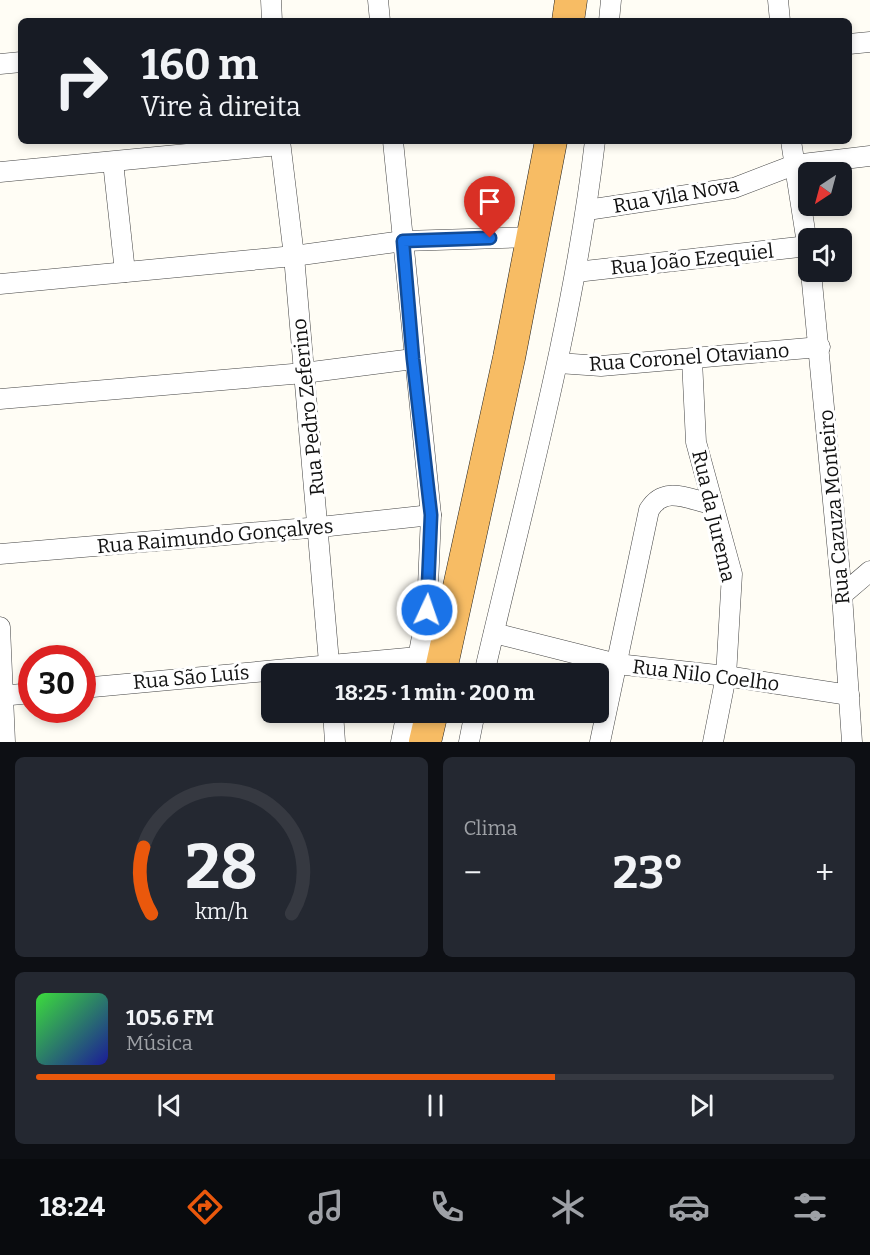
<!DOCTYPE html>
<html lang="pt">
<head>
<meta charset="utf-8">
<style>
	body { margin:0; font-family:Bitter,serif; background:#242831; color:#f1f3f6; height:100vh; display:flex; flex-direction:column; font-size:22px; white-space:nowrap }
	* { box-sizing:border-box; margin:0 }
	p { font-size:20px; color:#9ea1a6 }
	.icon { flex:none; width:33px; height:33px; fill:none; stroke:currentColor; stroke-width:2; stroke-linecap:round; stroke-linejoin:round }
	.map { position:relative; height:742px; overflow:hidden }
	.details { display:flex; flex-direction:column; gap:15px; padding:15px; background:#0d0f14; flex:1 }
	.details>* { flex:none }
	.guide { position:absolute; left:18px; top:18px; width:834px; height:126px; border-radius:9px; box-shadow:0 3px 9px #0003; background:#171b24; color:#f1f3f6; overflow:hidden }
	.needle { width:39px; rotate:216deg }
	.tools { position:absolute; left:798px; top:162px; display:grid; gap:12px }
	.tools a { display:grid; place-items:center; width:54px; height:54px; border-radius:9px; background:#171b24; box-shadow:0 3px 9px #0003; font-size:30px }
	.speed { position:absolute; left:18px; top:645px; display:flex; gap:12px; font-size:30px; font-weight:700; text-align:center }
	.speed>* { display:grid; place-content:center; width:78px; height:78px; border-radius:50%; background:#171b24; box-shadow:0 3px 9px #0003; line-height:1 }
	.speed .limit { border:9px solid #d22; background:#fff; color:#111 }
	.pin { position:absolute; display:grid; place-items:center; width:51px; height:51px; color:#fff; margin:-62px -26px; border-radius:50% 50% 50% 0; rotate:-45deg; box-shadow:0 0 6px #0007 }
	.pin .icon { rotate:45deg }
	.me { position:absolute; width:66px; margin:-33px; rotate:3deg; stroke-linejoin:round; filter:drop-shadow(0 0 4px #0008) }
	.turn { display:flex; align-items:center; gap:21px; height:126px; padding:0 24px; font-size:27px }
	.turn .icon { width:78px; height:78px; stroke-width:2.5 }
	.turn b { display:block; font-size:42px; line-height:51px }
	.big { font-size:45px; font-weight:700; line-height:1.1 }
	.details .tile { flex:1; display:flex; flex-direction:column; justify-content:center; gap:9px; min-width:0; padding:0 21px; border-radius:9px; background:#242831 }
	.details .dial { align-items:center; gap:0 }
	.dial svg { height:156px; overflow:visible; fill:none; stroke:#363941; stroke-width:7; stroke-linecap:round; text-anchor:middle }
	.dial text { fill:#f1f3f6; stroke:none }
	.song { display:flex; align-items:center; gap:18px }
	.cover { width:72px; height:72px; border-radius:9px; background:linear-gradient(135deg,hsl(120 70% 55%),hsl(240 70% 35%)) }
	.played { height:6px; border-radius:3px; background:linear-gradient(90deg,#ea580c 65%,#363941 65%) }
	.keys { display:flex; justify-content:space-around; direction:ltr }
	.heat { display:flex; justify-content:space-between; align-items:center; font-size:33px; direction:ltr }
	.details .tiles { flex:1; display:grid; gap:15px; grid-template-columns:1fr 1fr }
	.tile:last-child { grid-column:span 2 }
	.trip { position:absolute; left:261px; top:663px; width:348px; height:60px; border-radius:9px; background:#171b24; box-shadow:0 3px 9px #0003; font-weight:700; line-height:60px; text-align:center }
	.tab-bar { display:flex; height:96px; justify-content:space-around; align-items:center; background:#090b0e; color:#9ea1a6 }
	.tab-bar .icon { width:42px; height:42px }
	.tab-bar .selected { color:#ea580c }
	.tab-bar b { font-size:27px; color:#f1f3f6 }
	.map>svg:first-child { display:block }
	.lines { fill:none; stroke-linecap:round; stroke-linejoin:round }
	.minor-casing { stroke:#444; stroke-width:21 }
	.trunk-casing { stroke:#222; stroke-width:33 }
	.minor { stroke:#fff; stroke-width:20 }
	.trunk { stroke:#f7bc64; stroke-width:32 }
	.route-casing { stroke:#114b97; stroke-width:15 }
	.route { stroke:#1a73e8; stroke-width:10 }
	.labels { text-anchor:middle; stroke-width:6; stroke-linejoin:round; paint-order:stroke }
	.street-label { font-size:20px; fill:#111; stroke:#fff }
</style>
</head>
<body>
<div class="map">
<svg width="870" height="742" viewBox="0 0 870 742">
	<rect width="100%" height="100%" fill="#fffdf5"/>
	<g class="lines">
		<g class="minor-casing">
			<g id="minor">
				<polyline points="271,0 272,21"/>
				<polyline points="378,0 380,21"/>
				<polyline points="778,0 780,21"/>
				<polyline points="609,21 611,0"/>
				<polyline points="849,44 870,42"/>
				<polyline points="0,64 21,62"/>
				<polyline points="280,141 294,256 330,674"/>
				<polyline points="393,141 431,515 427,610 415,674"/>
				<polyline points="791,141 808,250"/>
				<polyline points="113,162 125,272"/>
				<polyline points="0,172 280,145"/>
				<polyline points="587,210 734,188 794,165 870,156"/>
				<polyline points="576,272 808,246"/>
				<polyline points="811,272 842,595 852,742"/>
				<polyline points="0,284 294,256 403,241 533,237"/>
				<polyline points="692,360 696,442 732,574 726,676 713,742"/>
				<polyline points="558,363 601,366 820,347"/>
				<polyline points="0,399 304,373 413,359"/>
				<polyline points="0,554 320,527 431,515"/>
				<polyline points="842,595 870,571"/>
				<polyline points="0,627 5,742"/>
				<polyline points="494,633 617,664 726,676 849,695"/>
				<path d="M484,674C525,497 574,321 595,141"/>
				<polyline points="82,688 429,656"/>
				<polyline points="0,696 32,693"/>
				<polyline points="333,712 335,742"/>
				<polyline points="401,742 407,712"/>
				<polyline points="469,742 475,712"/>
				<path d="M600,742L649,510C664,485 688,499 711,504"/>
			</g>
		</g>
		<g class="trunk-casing">
			<g id="trunk">
				<polyline points="568,21 571,0"/>
				<polyline points="440,674 509,358 551,141"/>
				<polyline points="425,742 432,712"/>
			</g>
		</g>
		<use href="#minor" class="minor"/>
		<use href="#trunk" class="trunk"/>
	</g>
	<g class="lines">
		<g class="route-casing">
			<polyline id="route" points="427,610 431,515 413,359 403,241 490,238"/>
		</g>
		<use href="#route" class="route"/>
	</g>
	<g class="labels">
		<g class="street-label">
			<text transform="translate(676 195) rotate(-10)" y="7">Rua Vila Nova</text>
			<text transform="translate(692 259) rotate(-6)" y="7">Rua João Ezequiel</text>
			<text transform="translate(689 357) rotate(-4)" y="7">Rua Coronel Otaviano</text>
			<text transform="translate(308 407) rotate(-96)" y="7">Rua Pedro Zeferino</text>
			<text transform="translate(834 507) rotate(-95)" y="7">Rua Cazuza Monteiro</text>
			<text transform="translate(714 516) rotate(77)" y="7">Rua da Jurema</text>
			<text transform="translate(215 536) rotate(-5)" y="7">Rua Raimundo Gonçalves</text>
			<text transform="translate(706 675) rotate(7)" y="7">Rua Nilo Coelho</text>
			<text transform="translate(191 677) rotate(-5)" y="7">Rua São Luís</text>
		</g>
	</g>
</svg>
<div class="tools">
<a><svg class="needle" viewBox="-14 -14 28 28"><path d="M0-13l5 13h-10z" fill="#e53935"/><path d="M0 13l5-13h-10z" fill="#9ea1a6"/></svg></a>
<a><svg class="icon" aria-label="sound" viewBox="0 0 24 24"><path d="M4 9h4l5-4v14l-5-4H4zM17 9q2 3 0 6"/></svg></a>
</div>
<div class="speed"><div class="limit">30</div></div>
<div class="pin" style="left:490px;top:238px;background:#d93025"><svg class="icon" aria-label="arrive" viewBox="0 0 24 24"><path d="M6 21V4h12l-3 4 3 4H6"/></svg></div>
<svg class="me" style="left:427px;top:610px" viewBox="-20 -20 40 40"><circle r="17" fill="#1a73e8" stroke="#fff" stroke-width="3"/><path d="M0-11L8 9 0 5-8 9z" fill="#fff"/></svg>
<div class="trip">18:25 · 1 min · 200 m</div>
<div class="guide">
<div class="turn"><svg class="icon" aria-label="right" viewBox="0 0 24 24"><path d="M7 20v-9h11M14 6l5 5-5 5"/></svg><div><b>160 m</b>Vire à direita</div></div>
</div>
</div>
<section class="details">
<div class="tiles">
<div class="tile dial"><svg viewBox="0 0 100 80">
<path d="M14 69A42 42 0 1 1 86 69"/>
<path d="M14 69A42 42 0 0 1 10 35" stroke="#ea580c"/>
<text x="50" y="56" font-size="32" font-weight="700">28</text>
<text x="50" y="72" font-size="11">km/h</text>
</svg></div>
<div class="tile"><p>Clima</p>
<div class="heat"><a>−</a><b class="big">23°</b><a>+</a></div>
</div>
<div class="tile">
<div class="song"><i class="cover"></i><div><b>105.6 FM</b><p>Música</p></div></div>
<div class="played"></div>
<div class="keys"><svg class="icon" aria-label="previous" viewBox="0 0 24 24"><path d="M18 5L8 12l10 7zM5 5v14"/></svg><svg class="icon" aria-label="pause" viewBox="0 0 24 24"><path d="M8 5v14M16 5v14"/></svg><svg class="icon" aria-label="next" viewBox="0 0 24 24"><path d="M6 5l10 7-10 7zM19 5v14"/></svg></div>
</div>
</div>
</section>
<nav class="tab-bar">
<b>18:24</b>
<svg class="icon selected" aria-label="directions" viewBox="0 0 24 24"><path d="M12 3l9 9-9 9-9-9zM9 14v-3h6M13 9l2 2-2 2"/></svg>
<svg class="icon" aria-label="music" viewBox="0 0 24 24"><path d="M9 18V5l10-2v13"/><circle cx="6" cy="18" r="3"/><circle cx="16" cy="16" r="3"/></svg>
<svg class="icon" aria-label="phone" viewBox="0 0 24 24"><path d="M5 4h4l2 5-3 2q2 4 5 5l2-3 5 2v4C11 20 4 13 5 4z"/></svg>
<svg class="icon" aria-label="climate" viewBox="0 0 24 24"><path d="M12 3v18M4 7l16 10M4 17L20 7"/></svg>
<svg class="icon" aria-label="car" viewBox="0 0 24 24"><path d="M5 17H2v-5l4-1 3-4h7l3 4 3 1v5h-3M9 17h6M6 11h13"/><circle cx="7" cy="17" r="2"/><circle cx="17" cy="17" r="2"/></svg>
<svg class="icon" aria-label="filters" viewBox="0 0 24 24"><path d="M4 7h16M4 17h16"/><circle cx="9" cy="7" r="2"/><circle cx="15" cy="17" r="2"/></svg>
</nav>
</body>
</html>
